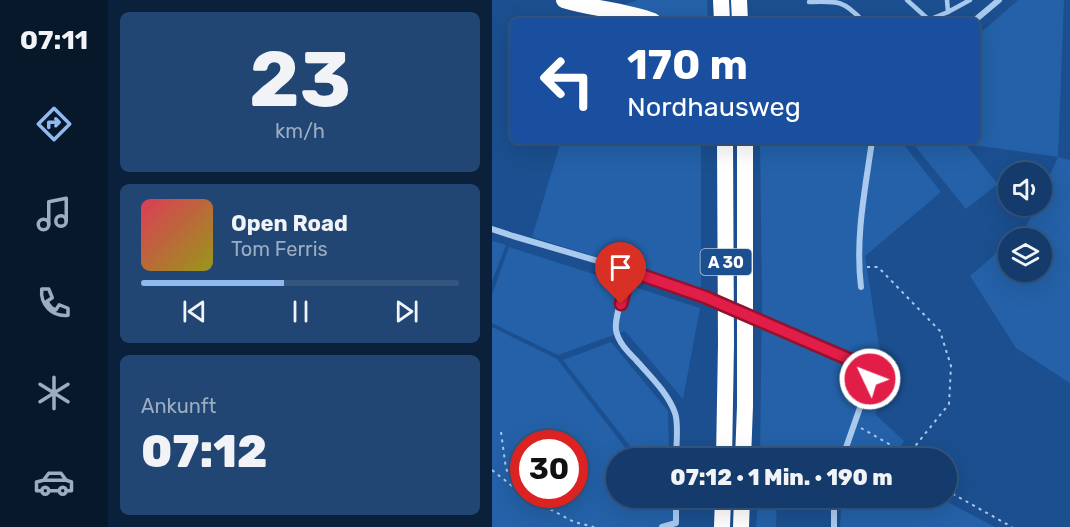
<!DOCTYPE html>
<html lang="de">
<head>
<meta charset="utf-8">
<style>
	body { margin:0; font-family:Rubik,sans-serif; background:#214673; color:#f1f3f6; height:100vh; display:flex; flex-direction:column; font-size:22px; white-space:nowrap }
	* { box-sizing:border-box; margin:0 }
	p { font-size:20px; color:#9dadc1 }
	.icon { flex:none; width:33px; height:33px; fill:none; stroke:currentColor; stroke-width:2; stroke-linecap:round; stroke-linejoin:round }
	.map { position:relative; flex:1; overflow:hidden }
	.drawer { display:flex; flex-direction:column; gap:12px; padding:12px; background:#0b203b; width:384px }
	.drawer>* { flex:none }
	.hud { position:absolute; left:18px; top:18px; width:470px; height:126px; border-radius:9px; box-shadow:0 6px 24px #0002,0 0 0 2px #33557e; background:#1a4fa0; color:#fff; overflow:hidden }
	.tools { position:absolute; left:506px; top:162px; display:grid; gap:12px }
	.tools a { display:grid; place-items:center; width:54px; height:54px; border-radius:50%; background:#143b6b; box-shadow:0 6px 24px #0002,0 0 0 2px #33557e; font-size:30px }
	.speed { position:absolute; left:18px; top:430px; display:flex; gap:12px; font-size:30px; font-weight:700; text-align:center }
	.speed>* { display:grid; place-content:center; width:78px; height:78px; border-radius:50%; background:#143b6b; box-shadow:0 6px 24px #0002,0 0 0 2px #33557e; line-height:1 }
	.speed .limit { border:9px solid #d22; background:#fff; color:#111 }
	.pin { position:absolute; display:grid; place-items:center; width:51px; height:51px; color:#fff; margin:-62px -26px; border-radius:50% 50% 50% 0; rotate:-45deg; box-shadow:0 0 6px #0007 }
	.pin .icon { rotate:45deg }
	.me { position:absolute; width:66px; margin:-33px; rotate:313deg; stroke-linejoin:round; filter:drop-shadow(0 0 4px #0008) }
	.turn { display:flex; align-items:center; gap:21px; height:126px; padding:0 18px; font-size:27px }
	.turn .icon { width:78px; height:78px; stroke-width:2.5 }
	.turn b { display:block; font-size:42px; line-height:51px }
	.big { font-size:45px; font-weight:800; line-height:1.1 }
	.drawer .widget { flex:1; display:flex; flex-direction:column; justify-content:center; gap:9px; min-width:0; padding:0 21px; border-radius:9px; background:#214673 }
	.drawer .dial { align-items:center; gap:0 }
	.dial b { font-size:78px; line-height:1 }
	.song { display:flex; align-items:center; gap:18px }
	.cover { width:72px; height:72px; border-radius:9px; background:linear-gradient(135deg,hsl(350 70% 55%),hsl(60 70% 35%)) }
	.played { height:6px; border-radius:3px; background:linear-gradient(90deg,#90b9f0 45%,#33557e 45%) }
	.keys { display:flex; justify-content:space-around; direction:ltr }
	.trip { position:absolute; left:114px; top:448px; width:351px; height:60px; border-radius:30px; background:#143b6b; box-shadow:0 6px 24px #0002,0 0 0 2px #33557e; font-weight:800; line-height:60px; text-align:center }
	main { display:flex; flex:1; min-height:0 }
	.menu { display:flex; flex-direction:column; width:108px; justify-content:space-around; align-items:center; background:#08182b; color:#9dadc1 }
	.menu .icon { width:42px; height:42px }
	.menu .selected { color:#90b9f0 }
	.menu b { font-size:27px; color:#f1f3f6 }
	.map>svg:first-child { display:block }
	.green { fill:#2461a8; fill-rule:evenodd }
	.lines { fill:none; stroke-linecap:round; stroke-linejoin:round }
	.path { stroke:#a9c9ee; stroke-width:2; stroke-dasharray:3 4.5; stroke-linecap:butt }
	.lane { stroke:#a9c9ee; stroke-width:4.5 }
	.street { stroke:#a9c9ee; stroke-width:6 }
	.highway { stroke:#fff; stroke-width:16 }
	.street-bridge { stroke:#a9c9ee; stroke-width:6 }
	.route-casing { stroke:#92132f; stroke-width:15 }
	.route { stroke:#e11d48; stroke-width:10 }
	.labels { text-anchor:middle; stroke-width:6; stroke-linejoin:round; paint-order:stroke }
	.shield { fill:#1b4f8f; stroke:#bbcadd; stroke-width:1.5 }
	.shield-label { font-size:16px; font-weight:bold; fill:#fff }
</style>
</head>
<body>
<main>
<nav class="menu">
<b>07:11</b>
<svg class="icon selected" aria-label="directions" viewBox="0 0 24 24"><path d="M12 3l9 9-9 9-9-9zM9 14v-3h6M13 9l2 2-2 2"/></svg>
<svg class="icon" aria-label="music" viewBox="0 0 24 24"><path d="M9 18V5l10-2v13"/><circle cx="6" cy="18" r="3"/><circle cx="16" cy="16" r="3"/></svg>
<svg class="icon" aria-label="phone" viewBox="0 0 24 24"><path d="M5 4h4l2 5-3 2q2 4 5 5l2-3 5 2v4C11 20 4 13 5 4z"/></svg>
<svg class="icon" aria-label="climate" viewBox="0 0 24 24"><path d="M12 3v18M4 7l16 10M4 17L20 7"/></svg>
<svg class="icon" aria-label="car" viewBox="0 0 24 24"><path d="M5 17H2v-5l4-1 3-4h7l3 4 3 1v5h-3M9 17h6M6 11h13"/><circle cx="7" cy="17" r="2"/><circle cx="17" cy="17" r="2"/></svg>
</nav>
<section class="drawer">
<div class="widget dial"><b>23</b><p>km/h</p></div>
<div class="widget">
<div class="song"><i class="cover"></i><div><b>Open Road</b><p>Tom Ferris</p></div></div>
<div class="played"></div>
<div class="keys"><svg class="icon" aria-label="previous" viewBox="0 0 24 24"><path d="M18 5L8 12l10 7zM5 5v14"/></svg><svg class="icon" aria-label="pause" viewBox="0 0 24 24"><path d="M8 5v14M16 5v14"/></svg><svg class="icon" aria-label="next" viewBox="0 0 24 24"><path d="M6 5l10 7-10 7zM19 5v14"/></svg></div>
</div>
<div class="widget"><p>Ankunft</p><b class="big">07:12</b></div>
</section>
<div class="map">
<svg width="578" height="527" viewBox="0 0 578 527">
	<rect width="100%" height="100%" fill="#1b4f8f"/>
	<g class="green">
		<polygon points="146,0 215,0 216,21 176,21 162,14 128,6"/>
		<polygon points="526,0 572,0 566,157 578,160 578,383 524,348 478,276 516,243 516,272 549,272 549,238 522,238 534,227 544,206 549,206 549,195 566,157 481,145 478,141 484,141 485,36"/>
		<polygon points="69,141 209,141 209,289 40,237"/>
		<polygon points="268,141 409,141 449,192 373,256 389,358 384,415 412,441 403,454 408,459 268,459 270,296"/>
		<polygon points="419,141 471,141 506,184 474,209"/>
		<polygon points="0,241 14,245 0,281"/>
		<polygon points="17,247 208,308 191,399 133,331 66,355 0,323 0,295"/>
		<path d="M0,327L65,359L142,459H124V498H172L183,511L182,527H0ZM32,444H82V495H32Z"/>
		<polygon points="119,342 176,411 177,459 148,459 71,360"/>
		<polygon points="266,498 285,498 284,527 264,527"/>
		<polygon points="350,498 448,498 503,527 348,527"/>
	</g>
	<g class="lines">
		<g class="path">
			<polyline points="375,267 386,267 448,331 459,366 457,404 416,455"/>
			<polyline points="369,428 416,455 420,459"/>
			<polyline points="9,432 14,469 31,495"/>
			<polyline points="0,470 29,493"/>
			<polyline points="454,490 520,527"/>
			<polyline points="32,495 82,522 102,527"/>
		</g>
		<g class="lane">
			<polyline points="415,0 436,19"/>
			<path d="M317,2C346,1 351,0 371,21"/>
			<polyline points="456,12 478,0"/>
			<polyline points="434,21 456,12 455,0"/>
		</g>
		<g class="street">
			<polyline points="482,21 507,0"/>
			<polyline points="0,229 21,236 123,266 213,297"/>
			<path d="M138,271C134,286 122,316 124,330C126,342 136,352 144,360C158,376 176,393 183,413C187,424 184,446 184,459"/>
			<path d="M369,287C363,238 373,190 380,141"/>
			<polyline points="287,330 368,364 377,370"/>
			<polyline points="350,459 378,379 377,370 380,361"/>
			<polyline points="170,527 184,523 184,498"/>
			<polyline points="342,527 342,498"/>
		</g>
		<g class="highway">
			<path d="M72,0C101,9 132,10 161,21"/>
			<polyline points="229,0 230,21"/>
			<polyline points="247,0 248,21"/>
			<polyline points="232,459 234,344 233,141"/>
			<polyline points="251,459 253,406 253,141"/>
			<polyline points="230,527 231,498"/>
			<polyline points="249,527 250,498"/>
		</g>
		<polyline class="street-bridge" points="213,297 287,330"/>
	</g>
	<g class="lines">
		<g class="route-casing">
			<polyline id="route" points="129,304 138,271 213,297 368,364 377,370 378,379"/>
		</g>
		<use href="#route" class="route"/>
	</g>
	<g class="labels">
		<rect class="shield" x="208.5" y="249" width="51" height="26" rx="4.5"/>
		<g class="shield-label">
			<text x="234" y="268">A 30</text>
		</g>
	</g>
</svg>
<div class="tools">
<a><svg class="icon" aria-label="sound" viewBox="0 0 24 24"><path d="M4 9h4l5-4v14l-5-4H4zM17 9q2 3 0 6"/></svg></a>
<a><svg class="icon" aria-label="layers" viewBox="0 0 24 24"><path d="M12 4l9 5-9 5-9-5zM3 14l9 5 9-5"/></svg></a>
</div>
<div class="speed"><div class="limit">30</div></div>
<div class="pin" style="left:129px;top:304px;background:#d93025"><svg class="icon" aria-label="arrive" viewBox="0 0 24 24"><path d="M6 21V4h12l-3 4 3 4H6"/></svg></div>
<svg class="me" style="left:378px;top:379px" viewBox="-20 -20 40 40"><circle r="17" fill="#e11d48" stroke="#fff" stroke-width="3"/><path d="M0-11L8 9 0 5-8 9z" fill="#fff"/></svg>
<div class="trip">07:12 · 1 Min. · 190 m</div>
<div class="hud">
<div class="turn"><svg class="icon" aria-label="left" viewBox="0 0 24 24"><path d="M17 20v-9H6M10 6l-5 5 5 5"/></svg><div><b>170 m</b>Nordhausweg</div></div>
</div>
</div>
</main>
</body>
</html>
